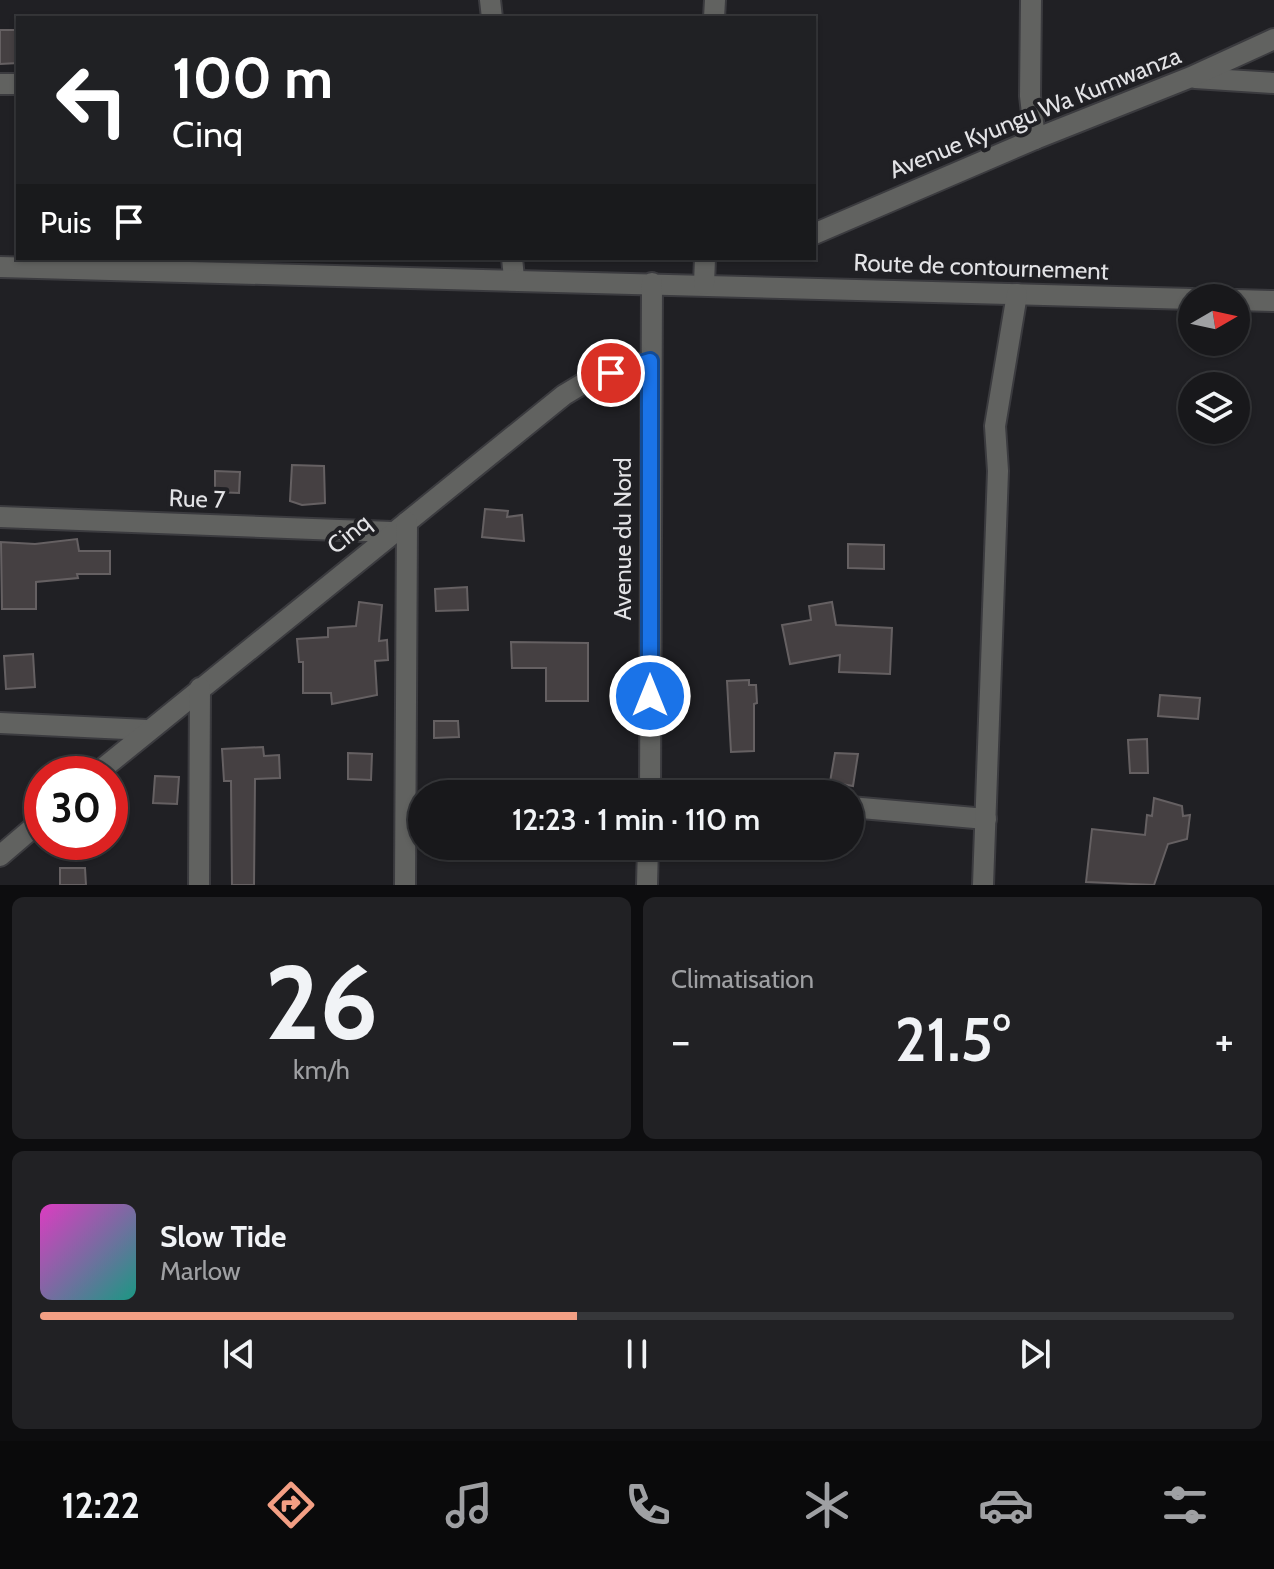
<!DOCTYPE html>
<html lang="fr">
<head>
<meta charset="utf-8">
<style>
	body { margin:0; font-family:Cabin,sans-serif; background:#212124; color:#f1f3f6; height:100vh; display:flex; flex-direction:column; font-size:30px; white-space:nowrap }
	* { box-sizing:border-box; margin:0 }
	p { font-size:26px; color:#9fa0a3 }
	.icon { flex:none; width:44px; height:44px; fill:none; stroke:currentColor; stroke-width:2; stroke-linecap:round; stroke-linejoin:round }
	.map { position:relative; height:885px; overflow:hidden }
	.panel { display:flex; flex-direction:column; gap:12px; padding:12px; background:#0d0d0f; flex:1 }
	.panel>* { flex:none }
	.guide { position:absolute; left:16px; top:16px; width:800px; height:244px; border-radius:0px; box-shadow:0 2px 6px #0004,0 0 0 2px #36373a; background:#202124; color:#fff; overflow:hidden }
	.needle { width:52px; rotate:81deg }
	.buttons { position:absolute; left:1178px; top:284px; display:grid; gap:16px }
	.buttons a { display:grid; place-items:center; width:72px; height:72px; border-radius:50%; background:#18181b; box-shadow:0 2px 6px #0004,0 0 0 2px #36373a; font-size:40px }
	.speed { position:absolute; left:24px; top:756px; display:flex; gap:16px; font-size:40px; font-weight:700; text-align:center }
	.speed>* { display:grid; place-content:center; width:104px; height:104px; border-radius:50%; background:#18181b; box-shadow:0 2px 6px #0004,0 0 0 2px #36373a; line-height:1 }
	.speed .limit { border:12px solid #d22; background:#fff; color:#111 }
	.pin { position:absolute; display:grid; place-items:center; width:68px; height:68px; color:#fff; margin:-34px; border:4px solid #fff; border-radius:50%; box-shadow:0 2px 8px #0007 }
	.me { position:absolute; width:88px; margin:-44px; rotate:0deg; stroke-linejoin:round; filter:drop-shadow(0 0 6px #0008) }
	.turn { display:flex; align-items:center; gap:28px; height:168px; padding:0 24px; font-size:36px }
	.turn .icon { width:104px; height:104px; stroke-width:2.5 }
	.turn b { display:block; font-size:56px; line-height:68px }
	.then { display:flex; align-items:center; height:76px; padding:0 24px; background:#0003; gap:16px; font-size:30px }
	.big { font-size:60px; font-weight:600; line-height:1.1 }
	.panel .card { flex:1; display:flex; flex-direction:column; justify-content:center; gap:12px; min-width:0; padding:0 28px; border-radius:12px; background:#212124 }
	.panel .dial { align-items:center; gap:0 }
	.dial b { font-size:104px; line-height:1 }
	.song { display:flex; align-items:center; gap:24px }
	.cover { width:96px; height:96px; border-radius:12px; background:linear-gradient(135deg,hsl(310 70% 55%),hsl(170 70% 35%)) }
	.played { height:8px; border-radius:4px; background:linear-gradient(90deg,#f39f84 45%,#36373a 45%) }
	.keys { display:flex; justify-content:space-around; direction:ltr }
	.heat { display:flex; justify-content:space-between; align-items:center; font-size:44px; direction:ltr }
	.panel .tiles { flex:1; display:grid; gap:12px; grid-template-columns:1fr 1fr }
	.card:last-child { grid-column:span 2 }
	.trip { position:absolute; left:408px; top:780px; width:456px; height:80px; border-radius:40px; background:#18181b; box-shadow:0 2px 6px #0004,0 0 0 2px #36373a; font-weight:600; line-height:80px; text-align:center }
	.menu { display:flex; height:128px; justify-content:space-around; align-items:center; background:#0a0a0b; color:#9fa0a3 }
	.menu .icon { width:56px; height:56px }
	.menu .on { color:#f39f84 }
	.menu b { font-size:36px; color:#f1f3f6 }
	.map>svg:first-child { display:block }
	.building { fill:#454042; stroke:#656062; stroke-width:2 }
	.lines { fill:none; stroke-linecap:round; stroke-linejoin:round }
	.minor-casing { stroke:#3b3b3f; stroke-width:24 }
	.minor { stroke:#616260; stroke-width:20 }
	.route-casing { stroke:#114b97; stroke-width:20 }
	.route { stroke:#1a73e8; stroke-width:14 }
	.labels { text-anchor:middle; stroke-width:8; stroke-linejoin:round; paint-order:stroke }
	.street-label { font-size:24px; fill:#e3e3e6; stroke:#202024 }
</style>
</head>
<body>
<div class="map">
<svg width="1274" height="885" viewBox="0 0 1274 885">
	<rect width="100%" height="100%" fill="#202024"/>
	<g class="building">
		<polygon points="0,30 18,30 18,63 0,64"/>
		<polygon points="292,465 324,466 325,503 302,505 290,501"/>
		<polygon points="215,471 240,472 239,493 215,492"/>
		<polygon points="485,509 508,511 507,517 522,515 524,541 482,537"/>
		<polygon points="77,539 79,551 110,551 110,574 77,574 78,578 36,582 36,609 2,609 1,542 35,544"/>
		<polygon points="848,544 884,545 884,569 848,568"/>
		<polygon points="467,587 468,610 436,611 435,589"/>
		<polygon points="359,602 382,605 379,641 387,640 388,660 375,661 377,695 332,704 331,693 303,693 303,662 299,662 297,639 328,637 328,628 356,626"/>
		<polygon points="832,602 836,625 892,628 890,674 839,672 840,655 790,664 782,625 811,620 809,606"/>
		<polygon points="511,642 588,643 588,701 546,701 546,668 512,668"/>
		<polygon points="33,654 35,687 6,689 4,656"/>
		<polygon points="749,680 749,685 756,685 757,703 754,704 754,751 731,752 727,681"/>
		<polygon points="1160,695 1200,698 1198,719 1158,716"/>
		<polygon points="434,721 458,721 459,737 434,738"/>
		<polygon points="1147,739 1148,773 1130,773 1128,740"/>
		<polygon points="263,747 264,756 279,755 280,778 255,779 254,885 232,885 231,781 224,781 222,749"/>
		<polygon points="348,753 372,754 371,780 348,779"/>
		<polygon points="835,753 858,754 853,786 830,782"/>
		<polygon points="155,776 179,777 177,804 153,803"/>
		<polygon points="1154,798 1182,806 1183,816 1190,815 1187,839 1168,844 1154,885 1086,882 1092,829 1145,835 1147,815 1152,816"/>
		<polygon points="60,868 85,868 86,885 60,885"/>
	</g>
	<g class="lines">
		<g class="minor-casing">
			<g id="minor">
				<polyline points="490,0 492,18"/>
				<polyline points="1031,0 1030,96 1035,139"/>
				<polyline points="714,18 715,0"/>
				<polyline points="1195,78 1274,83"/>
				<polyline points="0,84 18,84"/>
				<polyline points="814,234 1035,139 1191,77 1274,39"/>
				<polyline points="512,258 514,278"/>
				<polyline points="0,267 1192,299"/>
				<polyline points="704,284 705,258"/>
				<polyline points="1236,300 1274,301"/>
				<polyline points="0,517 392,532"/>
				<polyline points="0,723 147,730"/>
				<polyline points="96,774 564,395 584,383 650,361"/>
				<polyline points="650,789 711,794"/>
				<polyline points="650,794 652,283"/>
				<polyline points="850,807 986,819"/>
				<polyline points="0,856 42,820"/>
				<polyline points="199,885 200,688"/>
				<polyline points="405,885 407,522"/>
				<polyline points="647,885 648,846"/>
				<polyline points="983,885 998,471 995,426 1017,294"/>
			</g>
		</g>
		<use href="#minor" class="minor"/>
	</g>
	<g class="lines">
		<g class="route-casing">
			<polyline id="route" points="611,373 650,361 650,696"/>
		</g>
		<use href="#route" class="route"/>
	</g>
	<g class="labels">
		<g class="street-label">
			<text transform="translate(1035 113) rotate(-22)" y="8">Avenue Kyungu Wa Kumwanza</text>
			<text transform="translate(981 267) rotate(2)" y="8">Route de contournement</text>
			<text transform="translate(197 499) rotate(2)" y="8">Rue 7</text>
			<text transform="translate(349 534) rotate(-39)" y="8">Cinq</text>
			<text transform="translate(623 539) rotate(-90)" y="8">Avenue du Nord</text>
		</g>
	</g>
</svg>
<div class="buttons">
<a><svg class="needle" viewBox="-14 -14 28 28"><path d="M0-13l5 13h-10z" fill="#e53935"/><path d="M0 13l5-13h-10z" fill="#9fa0a3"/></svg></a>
<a><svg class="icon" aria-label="layers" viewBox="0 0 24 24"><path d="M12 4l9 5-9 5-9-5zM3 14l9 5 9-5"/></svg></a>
</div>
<div class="speed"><div class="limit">30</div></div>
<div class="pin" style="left:611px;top:373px;background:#d93025"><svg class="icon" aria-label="arrive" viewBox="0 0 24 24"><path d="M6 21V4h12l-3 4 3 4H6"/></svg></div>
<svg class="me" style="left:650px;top:696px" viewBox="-20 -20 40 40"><circle r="17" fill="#1a73e8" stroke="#fff" stroke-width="3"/><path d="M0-11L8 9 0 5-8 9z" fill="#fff"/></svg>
<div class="trip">12:23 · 1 min · 110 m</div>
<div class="guide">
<div class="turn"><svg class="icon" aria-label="left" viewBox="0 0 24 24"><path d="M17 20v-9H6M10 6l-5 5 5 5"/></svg><div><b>100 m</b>Cinq</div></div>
<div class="then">Puis<svg class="icon" aria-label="arrive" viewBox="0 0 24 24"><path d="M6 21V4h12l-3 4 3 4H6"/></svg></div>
</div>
</div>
<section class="panel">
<div class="tiles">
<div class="card dial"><b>26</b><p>km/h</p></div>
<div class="card"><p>Climatisation</p>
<div class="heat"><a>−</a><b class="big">21.5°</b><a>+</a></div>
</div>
<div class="card">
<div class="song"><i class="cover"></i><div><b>Slow Tide</b><p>Marlow</p></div></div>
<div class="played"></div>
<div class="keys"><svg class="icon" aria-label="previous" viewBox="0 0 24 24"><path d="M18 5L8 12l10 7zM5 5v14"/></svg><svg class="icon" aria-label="pause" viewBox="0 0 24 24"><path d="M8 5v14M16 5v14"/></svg><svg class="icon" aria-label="next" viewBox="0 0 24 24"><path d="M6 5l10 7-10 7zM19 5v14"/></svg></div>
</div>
</div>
</section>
<nav class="menu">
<b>12:22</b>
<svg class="icon on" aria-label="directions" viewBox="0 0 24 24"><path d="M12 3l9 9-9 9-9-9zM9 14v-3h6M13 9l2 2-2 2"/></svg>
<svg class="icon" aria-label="music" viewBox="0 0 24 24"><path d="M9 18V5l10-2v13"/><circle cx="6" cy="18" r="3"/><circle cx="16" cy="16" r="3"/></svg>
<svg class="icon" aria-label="phone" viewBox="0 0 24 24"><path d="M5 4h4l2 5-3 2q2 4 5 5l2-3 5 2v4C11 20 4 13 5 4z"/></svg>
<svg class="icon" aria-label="climate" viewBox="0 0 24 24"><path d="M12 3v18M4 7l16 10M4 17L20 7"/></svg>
<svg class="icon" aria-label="car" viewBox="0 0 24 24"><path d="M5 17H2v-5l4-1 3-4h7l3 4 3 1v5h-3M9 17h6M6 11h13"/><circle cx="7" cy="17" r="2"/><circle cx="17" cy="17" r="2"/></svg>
<svg class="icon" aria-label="filters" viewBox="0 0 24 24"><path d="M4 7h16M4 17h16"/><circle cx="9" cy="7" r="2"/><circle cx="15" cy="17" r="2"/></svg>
</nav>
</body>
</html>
